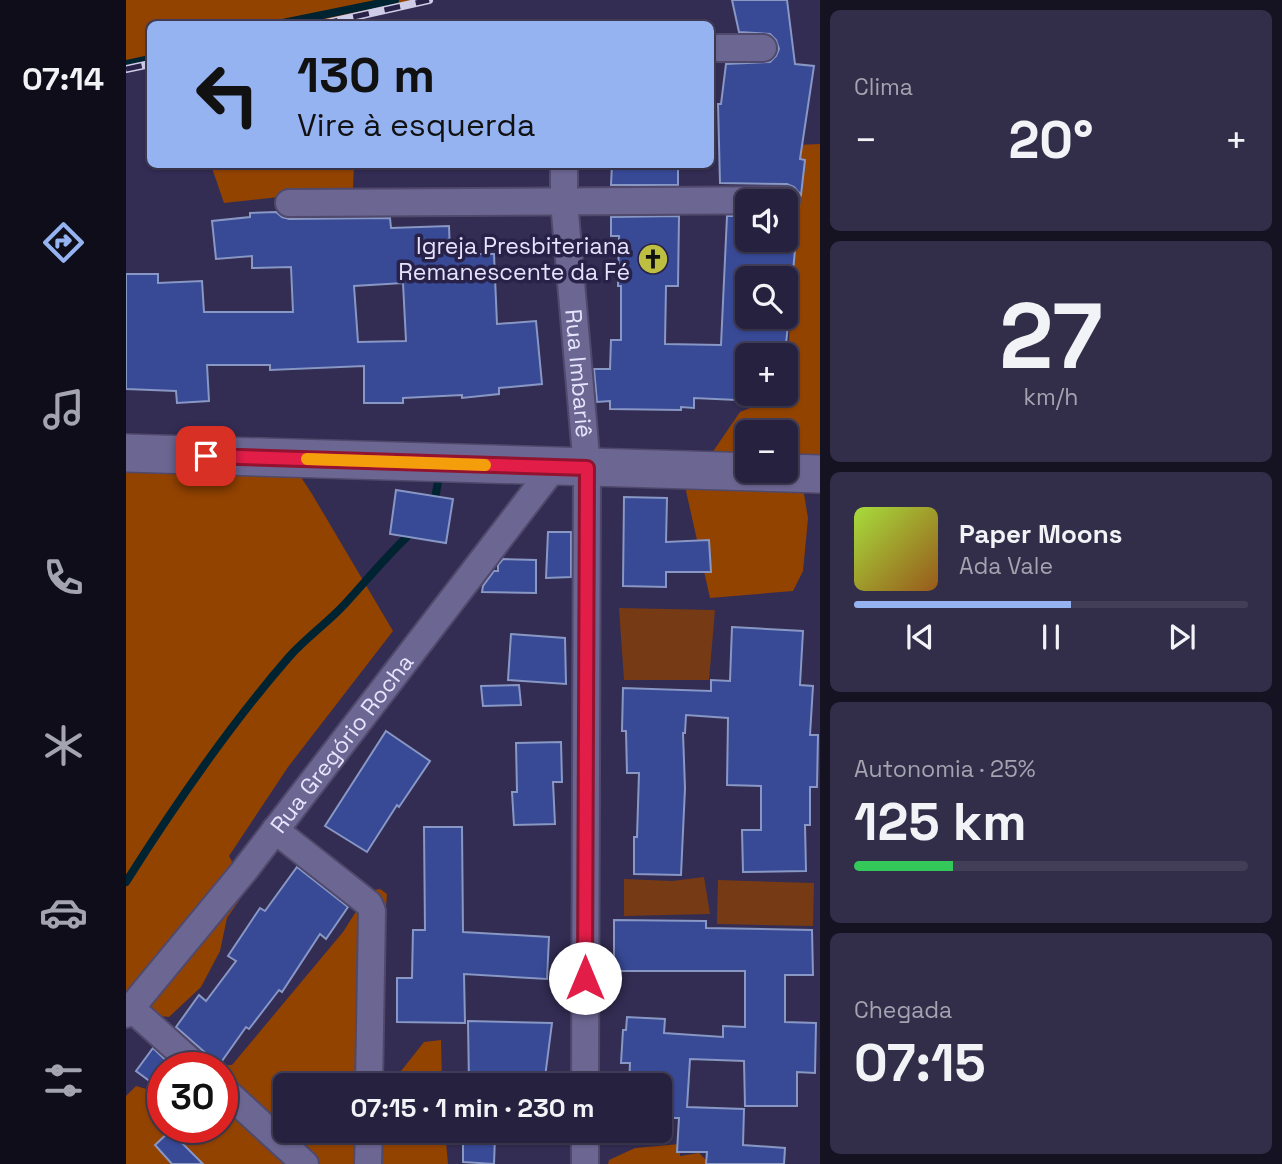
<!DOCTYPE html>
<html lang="pt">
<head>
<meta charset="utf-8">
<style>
	body { margin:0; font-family:"Space Grotesk",sans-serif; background:#322e49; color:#f1f3f6; height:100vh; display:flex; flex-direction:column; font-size:26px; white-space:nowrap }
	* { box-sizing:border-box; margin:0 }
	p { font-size:23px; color:#a4a3b0 }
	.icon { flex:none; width:38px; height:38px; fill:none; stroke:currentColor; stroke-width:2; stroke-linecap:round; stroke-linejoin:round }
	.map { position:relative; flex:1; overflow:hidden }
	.panel { display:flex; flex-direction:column; gap:10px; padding:10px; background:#151222; width:462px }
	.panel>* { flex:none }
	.guide { position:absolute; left:21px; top:21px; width:567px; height:147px; border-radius:10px; box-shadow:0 2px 5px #0004,0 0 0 2px #423e58; background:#95b2f1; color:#111; overflow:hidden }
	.tools { position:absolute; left:609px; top:189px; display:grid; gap:14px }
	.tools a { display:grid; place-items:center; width:63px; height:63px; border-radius:10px; background:#26213e; box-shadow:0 2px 5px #0004,0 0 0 2px #423e58; font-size:35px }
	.speed { position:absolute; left:21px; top:1052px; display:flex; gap:14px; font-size:35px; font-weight:700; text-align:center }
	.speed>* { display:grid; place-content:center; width:91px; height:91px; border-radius:50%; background:#26213e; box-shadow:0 2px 5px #0004,0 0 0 2px #423e58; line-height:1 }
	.speed .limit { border:10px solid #d22; background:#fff; color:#111 }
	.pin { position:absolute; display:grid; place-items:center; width:60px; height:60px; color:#fff; margin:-30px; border-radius:14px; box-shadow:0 4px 10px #0006 }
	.me { position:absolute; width:77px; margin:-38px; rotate:0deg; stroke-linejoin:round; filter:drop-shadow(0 0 5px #0008) }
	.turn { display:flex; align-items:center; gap:24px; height:147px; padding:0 35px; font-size:32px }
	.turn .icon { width:91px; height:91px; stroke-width:2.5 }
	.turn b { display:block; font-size:49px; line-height:60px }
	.big { font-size:52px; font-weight:700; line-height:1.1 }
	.panel .widget { flex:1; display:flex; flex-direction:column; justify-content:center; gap:10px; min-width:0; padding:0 24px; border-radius:10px; background:#322e49 }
	.panel .dial { align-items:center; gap:0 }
	.dial b { font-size:91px; line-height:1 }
	.song { display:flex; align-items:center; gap:21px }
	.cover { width:84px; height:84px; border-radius:10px; background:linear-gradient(135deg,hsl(80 70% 55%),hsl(30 70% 35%)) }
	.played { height:7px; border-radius:4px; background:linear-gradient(90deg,#95b2f1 55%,#423e58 55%) }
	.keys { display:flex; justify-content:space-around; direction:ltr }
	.heat { display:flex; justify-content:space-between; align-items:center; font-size:38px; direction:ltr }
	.charge { height:10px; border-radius:5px; background:linear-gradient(90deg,#34c759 25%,#423e58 0) }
	.trip { position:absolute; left:147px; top:1073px; width:399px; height:70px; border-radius:10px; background:#26213e; box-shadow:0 2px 5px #0004,0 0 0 2px #423e58; font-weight:700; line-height:70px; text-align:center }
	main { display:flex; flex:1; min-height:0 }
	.dock { display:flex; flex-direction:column; width:126px; justify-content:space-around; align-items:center; background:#0f0d19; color:#a4a3b0 }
	.dock .icon { width:49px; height:49px }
	.dock .selected { color:#95b2f1 }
	.dock b { font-size:32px; color:#f1f3f6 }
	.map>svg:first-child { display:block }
	.green { fill:#763b14 }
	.forest { fill:#934300; fill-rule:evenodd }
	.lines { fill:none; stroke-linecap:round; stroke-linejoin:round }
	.stream { stroke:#002332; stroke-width:8 }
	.building { fill:#384996; stroke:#8897c4; stroke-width:2; fill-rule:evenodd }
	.street-casing { stroke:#50496b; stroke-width:30 }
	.secondary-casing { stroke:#50496b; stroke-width:40 }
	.street { stroke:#6c6692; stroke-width:26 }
	.secondary { stroke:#6c6692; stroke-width:37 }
	.rail-casing { stroke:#cfcce7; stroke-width:8 }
	.rail { stroke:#292248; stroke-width:5; stroke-dasharray:16; stroke-linecap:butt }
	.route-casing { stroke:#92132f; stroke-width:18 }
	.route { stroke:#e11d48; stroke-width:12 }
	.slow { stroke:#f59e0b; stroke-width:12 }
	.labels { text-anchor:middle; stroke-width:7; stroke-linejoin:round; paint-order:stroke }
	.poi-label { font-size:23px; fill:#e6e3fd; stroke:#292248; text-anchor:end }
	.street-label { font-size:23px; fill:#e6e3fd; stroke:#292248 }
</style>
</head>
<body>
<main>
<nav class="dock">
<b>07:14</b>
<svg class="icon selected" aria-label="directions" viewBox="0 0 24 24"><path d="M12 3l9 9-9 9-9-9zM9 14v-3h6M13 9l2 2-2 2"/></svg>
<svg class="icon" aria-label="music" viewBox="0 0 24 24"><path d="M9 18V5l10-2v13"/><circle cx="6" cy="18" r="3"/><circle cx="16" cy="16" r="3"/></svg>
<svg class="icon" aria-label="phone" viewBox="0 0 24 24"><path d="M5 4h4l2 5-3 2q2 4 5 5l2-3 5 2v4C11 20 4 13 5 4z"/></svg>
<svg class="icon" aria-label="climate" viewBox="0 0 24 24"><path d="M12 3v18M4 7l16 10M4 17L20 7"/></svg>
<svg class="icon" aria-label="car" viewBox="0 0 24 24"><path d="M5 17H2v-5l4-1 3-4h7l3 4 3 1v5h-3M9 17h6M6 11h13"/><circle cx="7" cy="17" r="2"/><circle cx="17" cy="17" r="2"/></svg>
<svg class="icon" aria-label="filters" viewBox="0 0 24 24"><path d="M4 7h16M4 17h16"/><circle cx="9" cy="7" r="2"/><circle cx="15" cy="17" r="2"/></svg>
</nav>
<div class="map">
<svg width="694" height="1164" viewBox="0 0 694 1164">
	<rect width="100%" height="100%" fill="#332c53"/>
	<g class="green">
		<polygon points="493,608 589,610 583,680 498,680"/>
		<polygon points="578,877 584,914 498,916 498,879 546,881"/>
		<polygon points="592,880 688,883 687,926 591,924"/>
	</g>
	<g class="forest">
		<polygon points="0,0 297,0 189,24 24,24 24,61 0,66"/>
		<path d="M694,144V460L673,464L682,518L677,571L667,591L584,598L560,491L614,412L661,393L671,145ZM621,432H660V471H621Z"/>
		<polygon points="85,165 228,165 227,189 98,203"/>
		<polygon points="0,461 167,465 186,494 267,631 162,767 103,856 121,889 101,918 94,951 75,987 43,1017 0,1012"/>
		<polygon points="254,889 261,894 246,1078 263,1085 159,1085 159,1130 319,1131 322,1164 0,1164 0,1096 10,1086 24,1090 37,1098 37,1127 96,1127 96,1068 93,1067 95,1065 106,1065 217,932 243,891"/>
		<polygon points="315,1040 316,1085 264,1085 298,1042"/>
		<polygon points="554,1144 554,1156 573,1153 584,1164 482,1164 483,1160 509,1148"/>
	</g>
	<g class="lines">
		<g class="stream">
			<polyline points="152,24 269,0"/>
			<polyline points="0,64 24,59"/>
			<polyline points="308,504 313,476"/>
			<path d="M0,882C50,803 102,727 163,657C180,638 201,623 218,605C241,580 262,554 287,531"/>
		</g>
	</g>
	<g class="building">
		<polygon points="606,0 661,0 669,64 688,66 674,159 679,160 675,195 668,187 661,184 594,183 592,104 595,104 600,64 644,62 650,56 653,49 650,40 644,34 613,32"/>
		<polygon points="486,164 552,164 552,185 485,185"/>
		<path d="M673,208L659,355H621V394H656L655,402L568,398V408L555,407V410L484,409V401L471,402L468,369H484L485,340H495V286H492L493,236H485V217L553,216L552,286H540L539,344L595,345L601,216H621V240H660V216L667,214ZM621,278H660V317H621Z"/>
		<path d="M150,212L156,217L163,219L264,218L265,228L323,226L324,254H368L371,324L410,321L416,384L373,388V394L336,398V395L277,398V403H238V366L144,370V365H81L83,401L51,403L50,391L0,389V274H32V283L76,281L78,312H167L165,267L126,268V256L90,259L86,221L124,217V213ZM277,283L280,341L232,342L228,286Z"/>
		<polygon points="270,490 327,499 320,543 264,534"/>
		<polygon points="498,497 541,498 540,542 583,540 585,572 540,572 540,587 497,586"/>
		<polygon points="422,532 445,532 445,577 420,578"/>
		<polygon points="377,559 410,560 410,593 356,592 357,586 368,571 372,571 372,565"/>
		<polygon points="606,627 677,631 674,685 687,686 684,735 692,735 691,787 684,787 684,825 679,825 680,871 617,872 616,830 635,830 635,786 601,785 602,718 560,715 559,733 557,733 559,788 555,875 508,874 508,837 511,837 513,773 501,773 500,731 496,731 497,688 585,691 585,680 604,681"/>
		<polygon points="385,634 439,638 440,684 382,680"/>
		<polygon points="393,685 395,705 357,706 355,686"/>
		<polygon points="260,731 304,761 273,807 271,805 241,852 199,826"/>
		<polygon points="435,742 436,782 427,782 429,824 388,825 386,792 391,792 390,743"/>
		<polygon points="298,827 336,827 337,932 423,937 421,979 338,974 339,1023 271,1022 271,978 286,978 287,930 299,930"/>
		<polygon points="171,867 222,907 200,939 194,934 156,992 153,990 123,1029 120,1027 91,1068 87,1068 83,1056 50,1027 73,995 80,1001 110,961 102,956 134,908 139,911"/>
		<polygon points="488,920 580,921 580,928 686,930 687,975 659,975 659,1022 690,1023 689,1073 671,1072 671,1106 619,1106 618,1061 564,1059 561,1107 618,1109 617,1145 659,1148 658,1164 580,1164 581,1152 551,1152 553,1118 534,1118 534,1085 503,1085 504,1063 495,1063 497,1030 500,1030 501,1017 539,1019 538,1033 597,1037 597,1026 619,1027 619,971 488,971"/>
		<polygon points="342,1021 426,1023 418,1085 343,1085"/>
		<polygon points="27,1048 48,1068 37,1068 37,1091 10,1071"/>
		<polygon points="44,1131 77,1164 46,1164 29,1145"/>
		<polygon points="337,1133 369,1136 368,1164 337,1162"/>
	</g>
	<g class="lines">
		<g class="street-casing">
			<g id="street">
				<polyline points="584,48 637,48"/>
				<path id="s1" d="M438,164V201L461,468L459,1085"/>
				<polyline points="163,203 660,200"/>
				<polyline points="149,830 243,904 246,911 243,1085"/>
				<polyline points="5,1008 72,1068"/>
				<path id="s2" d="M0,1014L118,871L428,467"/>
				<polyline points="96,1088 179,1164"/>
				<polyline points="459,1130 459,1164"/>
				<polyline points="242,1164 243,1130"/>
			</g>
		</g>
		<g class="secondary-casing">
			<polyline id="secondary" points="0,453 694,474"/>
		</g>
		<use href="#street" class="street"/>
		<use href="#secondary" class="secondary"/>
		<g class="rail-casing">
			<g id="rail">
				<polyline points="196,24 303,0"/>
				<polyline points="0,69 24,64"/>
			</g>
		</g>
		<use href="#rail" class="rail"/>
	</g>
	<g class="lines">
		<g class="route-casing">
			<polyline id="route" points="80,456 461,468 459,978"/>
		</g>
		<use href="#route" class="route"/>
		<polyline class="slow" points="181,459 359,465"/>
	</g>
	<defs>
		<g id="church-disc" transform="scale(1.575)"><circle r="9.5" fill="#bdbf43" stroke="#292248"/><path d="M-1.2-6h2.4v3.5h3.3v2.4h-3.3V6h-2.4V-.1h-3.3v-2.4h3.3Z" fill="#111"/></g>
	</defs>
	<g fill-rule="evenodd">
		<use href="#church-disc" x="527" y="259"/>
	</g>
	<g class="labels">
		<g class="poi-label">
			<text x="504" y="254">Igreja Presbiteriana<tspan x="504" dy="26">Remanescente da Fé</tspan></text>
		</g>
		<g class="street-label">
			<text dy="8" stroke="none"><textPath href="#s1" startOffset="210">Rua Imbariê</textPath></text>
			<text dy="8" stroke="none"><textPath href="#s2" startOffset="346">Rua Gregório Rocha</textPath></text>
		</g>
	</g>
</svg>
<div class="tools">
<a><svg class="icon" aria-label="sound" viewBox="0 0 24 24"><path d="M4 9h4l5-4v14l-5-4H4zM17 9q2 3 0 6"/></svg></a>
<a><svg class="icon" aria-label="search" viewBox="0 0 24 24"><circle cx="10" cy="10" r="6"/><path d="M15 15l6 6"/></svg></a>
<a>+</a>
<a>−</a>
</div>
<div class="speed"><div class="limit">30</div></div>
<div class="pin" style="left:80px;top:456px;background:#d93025"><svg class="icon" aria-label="arrive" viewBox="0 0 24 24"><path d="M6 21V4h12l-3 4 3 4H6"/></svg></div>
<svg class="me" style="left:459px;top:978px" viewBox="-20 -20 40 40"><circle r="19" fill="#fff"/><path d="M0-13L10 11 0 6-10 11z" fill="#e11d48"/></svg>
<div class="trip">07:15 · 1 min · 230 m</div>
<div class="guide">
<div class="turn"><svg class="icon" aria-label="left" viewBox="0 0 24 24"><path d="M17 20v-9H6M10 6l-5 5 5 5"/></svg><div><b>130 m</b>Vire à esquerda</div></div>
</div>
</div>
<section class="panel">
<div class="widget"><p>Clima</p>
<div class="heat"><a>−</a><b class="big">20°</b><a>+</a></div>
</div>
<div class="widget dial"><b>27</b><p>km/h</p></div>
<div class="widget">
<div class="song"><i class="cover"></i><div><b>Paper Moons</b><p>Ada Vale</p></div></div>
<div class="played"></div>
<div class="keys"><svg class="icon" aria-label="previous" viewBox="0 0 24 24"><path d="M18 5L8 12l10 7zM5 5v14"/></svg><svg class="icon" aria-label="pause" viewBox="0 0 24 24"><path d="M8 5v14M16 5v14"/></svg><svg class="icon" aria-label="next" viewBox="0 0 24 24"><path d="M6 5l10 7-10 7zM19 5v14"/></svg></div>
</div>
<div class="widget"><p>Autonomia · 25%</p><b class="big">125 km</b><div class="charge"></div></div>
<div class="widget"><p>Chegada</p><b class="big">07:15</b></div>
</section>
</main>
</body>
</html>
